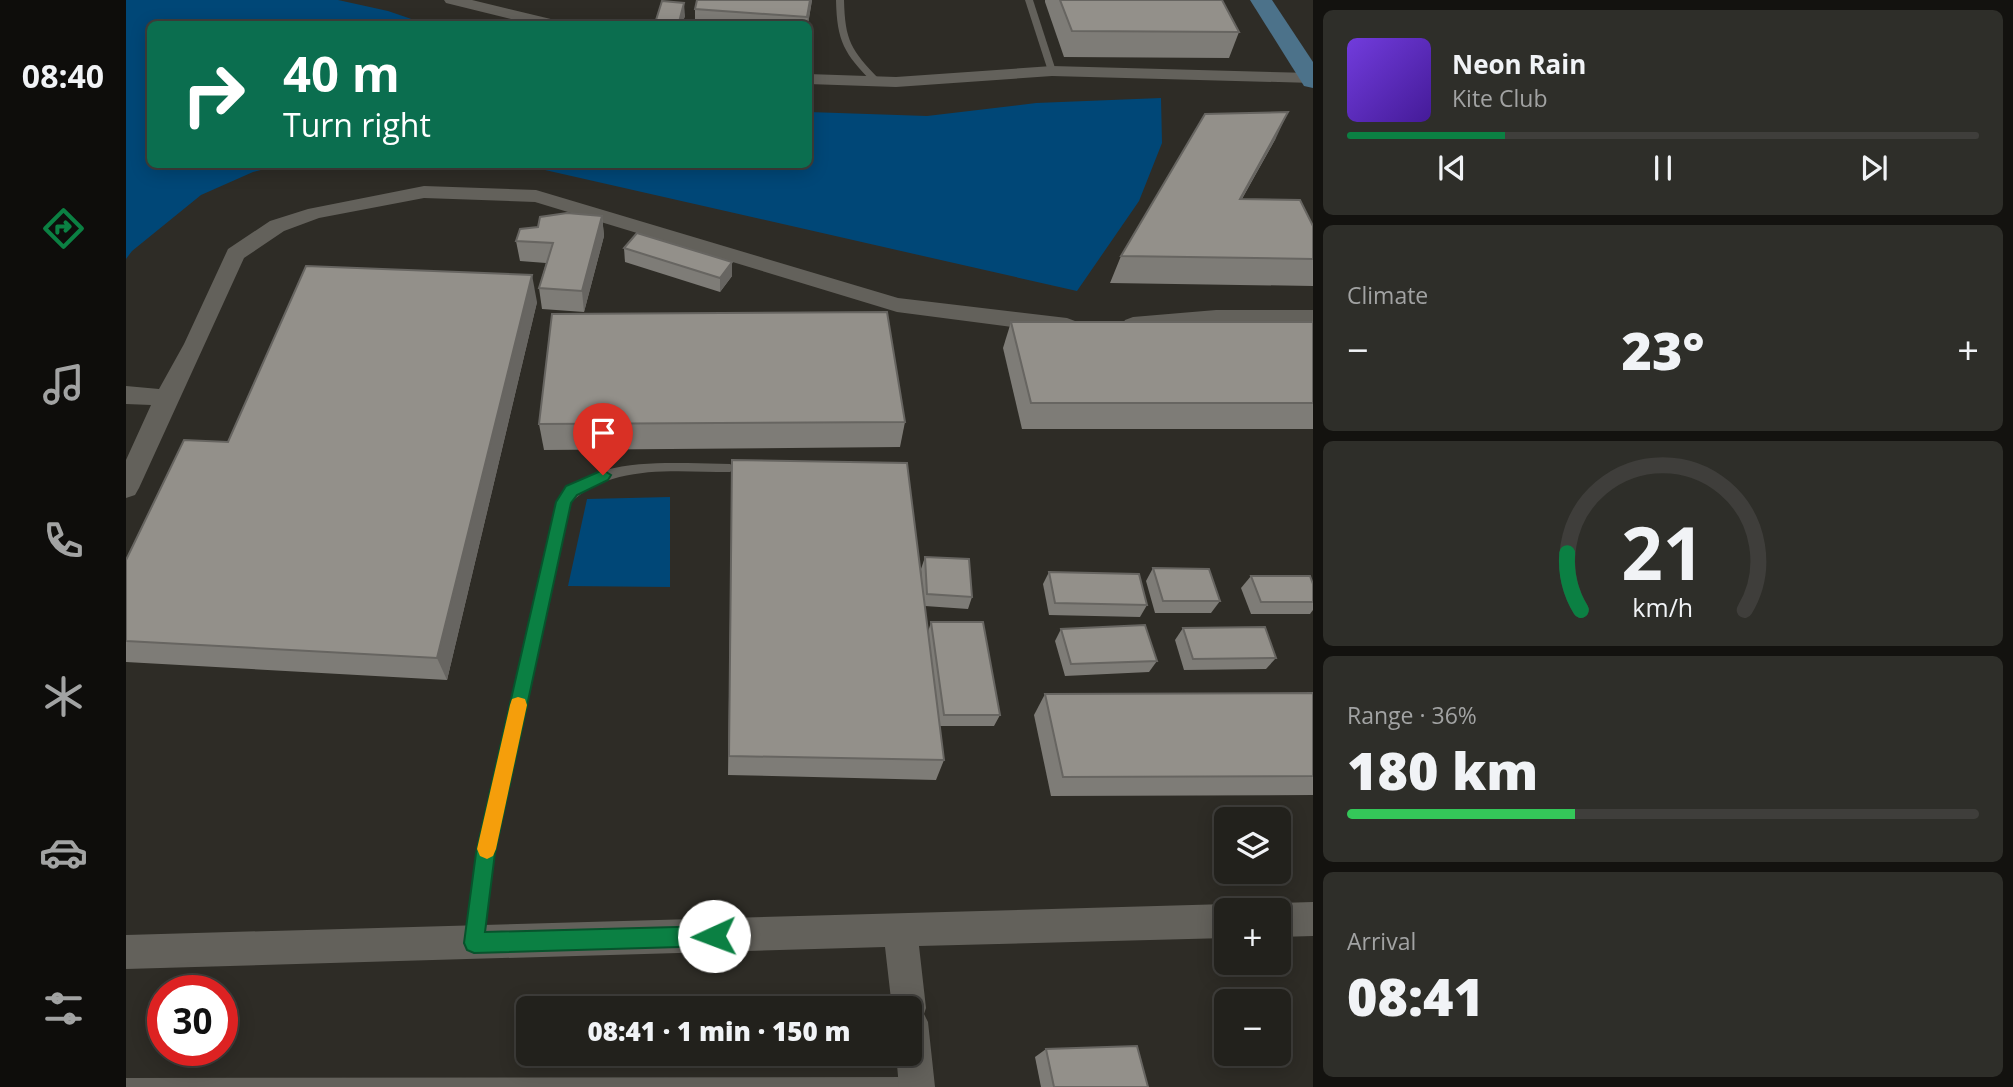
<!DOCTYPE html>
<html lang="en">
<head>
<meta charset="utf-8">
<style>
	body { margin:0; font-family:"Open Sans",sans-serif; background:#2e2e29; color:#f1f3f6; height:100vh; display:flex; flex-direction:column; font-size:26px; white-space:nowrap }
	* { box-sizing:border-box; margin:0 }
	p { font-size:23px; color:#a2a3a3 }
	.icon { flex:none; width:38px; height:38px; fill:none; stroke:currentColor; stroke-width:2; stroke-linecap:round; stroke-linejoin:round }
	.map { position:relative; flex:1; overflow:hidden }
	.sheet { display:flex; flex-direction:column; gap:10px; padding:10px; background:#13120f; width:700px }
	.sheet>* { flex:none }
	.top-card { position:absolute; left:21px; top:21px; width:665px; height:147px; border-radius:10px; box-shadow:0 4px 18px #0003,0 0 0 2px #3f3e3b; background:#0b6e4f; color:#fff; overflow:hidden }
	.controls { position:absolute; left:1088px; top:807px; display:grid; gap:14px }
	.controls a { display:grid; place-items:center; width:77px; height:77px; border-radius:10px; background:#22211c; box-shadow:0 4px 18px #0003,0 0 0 2px #3f3e3b; font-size:35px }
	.speed { position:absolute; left:21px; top:975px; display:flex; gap:14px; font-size:35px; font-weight:700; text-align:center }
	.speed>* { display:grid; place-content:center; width:91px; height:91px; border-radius:50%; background:#22211c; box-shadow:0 4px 18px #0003,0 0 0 2px #3f3e3b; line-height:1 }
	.speed .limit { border:10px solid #d22; background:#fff; color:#111 }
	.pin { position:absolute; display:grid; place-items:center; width:60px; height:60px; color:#fff; margin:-72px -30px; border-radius:50% 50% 50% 0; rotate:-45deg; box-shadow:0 0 7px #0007 }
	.pin .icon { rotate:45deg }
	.me { position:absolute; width:77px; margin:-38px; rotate:268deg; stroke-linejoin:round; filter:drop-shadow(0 0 5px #0008) }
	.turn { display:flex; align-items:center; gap:24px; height:147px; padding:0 21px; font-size:32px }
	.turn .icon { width:91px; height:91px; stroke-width:2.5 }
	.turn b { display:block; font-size:49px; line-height:60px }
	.big { font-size:52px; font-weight:800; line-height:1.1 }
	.sheet .tile { flex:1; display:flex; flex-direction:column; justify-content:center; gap:10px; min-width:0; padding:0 24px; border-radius:10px; background:#2e2e29 }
	.sheet .dial { align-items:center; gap:0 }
	.dial svg { height:182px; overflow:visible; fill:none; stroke:#3f3e3b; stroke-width:7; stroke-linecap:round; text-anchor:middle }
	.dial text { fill:#f1f3f6; stroke:none }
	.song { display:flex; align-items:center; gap:21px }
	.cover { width:84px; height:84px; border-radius:10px; background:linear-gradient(135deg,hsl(260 70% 55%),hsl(260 70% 35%)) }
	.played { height:7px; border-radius:4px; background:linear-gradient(90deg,#0b8043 25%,#3f3e3b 25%) }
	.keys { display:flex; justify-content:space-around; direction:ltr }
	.heat { display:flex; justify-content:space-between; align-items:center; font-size:38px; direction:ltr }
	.charge { height:10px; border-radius:5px; background:linear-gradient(90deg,#34c759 36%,#3f3e3b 0) }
	.trip { position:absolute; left:390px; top:996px; width:406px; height:70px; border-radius:10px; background:#22211c; box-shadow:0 4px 18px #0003,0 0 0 2px #3f3e3b; font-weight:800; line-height:70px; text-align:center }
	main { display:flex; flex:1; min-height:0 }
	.tab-bar { display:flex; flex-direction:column; width:126px; justify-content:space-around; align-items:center; background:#0e0d0b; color:#a2a3a3 }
	.tab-bar .icon { width:49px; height:49px }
	.tab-bar .current { color:#0b8043 }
	.tab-bar b { font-size:32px; color:#f1f3f6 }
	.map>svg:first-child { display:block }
	.water { fill:#004777 }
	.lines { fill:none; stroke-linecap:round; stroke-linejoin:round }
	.lane { fill:#63615b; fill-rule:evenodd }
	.street { fill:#63615b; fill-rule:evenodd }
	.secondary { fill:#4c728a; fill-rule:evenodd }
	.wall { fill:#7e7c77 }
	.shaded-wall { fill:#676561 }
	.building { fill:#93908a; stroke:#676561; stroke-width:2 }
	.route { fill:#0b8043; stroke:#07532c; stroke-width:2 }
	.slow { fill:#f59e0b }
</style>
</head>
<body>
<main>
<nav class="tab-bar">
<b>08:40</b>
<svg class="icon current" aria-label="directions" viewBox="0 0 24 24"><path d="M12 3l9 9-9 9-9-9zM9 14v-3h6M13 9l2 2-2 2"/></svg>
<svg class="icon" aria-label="music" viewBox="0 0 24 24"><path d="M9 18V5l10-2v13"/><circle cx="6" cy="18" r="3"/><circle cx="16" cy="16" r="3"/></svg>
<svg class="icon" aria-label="phone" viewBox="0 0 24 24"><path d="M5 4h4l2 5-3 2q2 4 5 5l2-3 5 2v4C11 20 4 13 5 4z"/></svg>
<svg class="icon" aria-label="climate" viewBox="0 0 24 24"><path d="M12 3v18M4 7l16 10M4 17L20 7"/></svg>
<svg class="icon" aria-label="car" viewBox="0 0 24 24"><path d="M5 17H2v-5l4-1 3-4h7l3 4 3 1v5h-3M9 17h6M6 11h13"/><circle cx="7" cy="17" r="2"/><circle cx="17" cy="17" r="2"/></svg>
<svg class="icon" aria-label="filters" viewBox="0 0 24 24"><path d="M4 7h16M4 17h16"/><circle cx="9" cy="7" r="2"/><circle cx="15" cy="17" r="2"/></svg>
</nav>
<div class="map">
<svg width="1187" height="1087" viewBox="0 0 1187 1087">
	<rect width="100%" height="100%" fill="#2e2c26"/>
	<g class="water">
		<polygon points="0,0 212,0 262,11 300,24 24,24 24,164 154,165 127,172 75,195 6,251 0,259"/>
		<polygon points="1035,98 1036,143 1013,201 951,291 397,165 682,164 683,112 801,116 910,103"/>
		<polygon points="544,497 544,587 442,586 461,499"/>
	</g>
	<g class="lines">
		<g class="lane">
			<path d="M710,0H718C719,41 725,50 753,79V83H747C718,53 711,42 710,0Z"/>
			<polygon points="899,0 907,0 930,71 929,73 922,71"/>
			<path d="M562,463L604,464L610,468L604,472C549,472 485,463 443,504L367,853L356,939L354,945L348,947L342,945L340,939L353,853L431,502C458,462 519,463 562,463Z"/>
			<polygon points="787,1077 793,1079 795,1087 0,1087 0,1078"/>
		</g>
		<g class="street">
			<polygon points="318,0 346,0 429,20 431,24 405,24 320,3"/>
			<polygon points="926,66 1185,73 1187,83 926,76 770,87 682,84 682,74 770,77"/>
			<polygon points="298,186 410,190 772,298 941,318 949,321 952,326 949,331 941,334 771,312 409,202 298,198 193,218 158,231 118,258 13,488 9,495 0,498 0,460 25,405 0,404 0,386 33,389 58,344 102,249 144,221 182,209"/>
			<polygon points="1090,310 1187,310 1187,324 1090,326 1007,333 999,330 996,325 999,320 1007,317"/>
			<polygon points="1187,902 1187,936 1153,937 1153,910 1141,908 1153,903"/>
			<polygon points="1101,904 1113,910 1101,910 1101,938 793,946 800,1008 798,1014 802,1022 809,1087 773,1087 770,1054 784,1054 784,1008 766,1008 759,947 0,969 0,935"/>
		</g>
		<polygon class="secondary" points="1124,0 1146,0 1187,62 1187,88 1178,86"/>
	</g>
	<g class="wall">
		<polygon points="686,0 682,24 569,24 569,9"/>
		<polygon points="919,0 934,0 1113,32 1103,58 938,57 919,2"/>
		<polygon points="559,16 556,24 530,24 530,20"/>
		<polygon points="1150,138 1116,199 1187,226 1187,286 984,283 995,256"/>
		<polygon points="476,216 478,236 458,312 416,309 413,288 420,263 394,261 390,241 412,227"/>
		<polygon points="498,248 606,262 606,276 594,292 499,262"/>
		<polygon points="411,302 321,680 0,662 0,560 102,442"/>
		<polygon points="885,322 1187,322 1187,429 896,429 877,348"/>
		<polygon points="779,422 774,447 418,450 413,424"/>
		<polygon points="606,460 796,585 795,569 799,557 846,597 842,609 799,606 802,632 805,622 874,715 868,726 814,726 818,760 810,780 602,775"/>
		<polygon points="1027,568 1094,601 1085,613 1029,613 1020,581"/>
		<polygon points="923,572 1021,605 1014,617 923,615 917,584"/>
		<polygon points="1125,576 1187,584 1187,610 1184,614 1125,614 1115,588"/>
		<polygon points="1057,628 1150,658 1140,669 1058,670 1049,640"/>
		<polygon points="935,629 1031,661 1023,672 939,676 929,641"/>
		<polygon points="1187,693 1187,795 925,796 908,715 919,694"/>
		<polygon points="920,1049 1022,1087 915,1087 909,1057"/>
	</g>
	<g class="shaded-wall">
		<polygon points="684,0 686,0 682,24 681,24"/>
		<polygon points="558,3 559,16 556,24 553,24"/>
		<polygon points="1162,112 1150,138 1101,225 1114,199"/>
		<polygon points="476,216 478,236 458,312 456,291"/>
		<polygon points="606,262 606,276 594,292 594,278"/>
		<polygon points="406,275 411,302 321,680 311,658"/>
	</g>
	<g class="building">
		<polygon points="571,0 684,0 681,17 569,9"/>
		<polygon points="934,0 1096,0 1113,32 946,31"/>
		<polygon points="536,1 558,3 553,22 530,20"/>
		<polygon points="1162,112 1114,199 1174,200 1187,226 1187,259 995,256 1079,114"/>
		<polygon points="441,213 476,216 456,291 413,288 427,243 390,241 394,229 412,227 414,217"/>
		<polygon points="511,233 606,262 594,278 498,248"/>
		<polygon points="180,266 406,275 311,658 0,641 0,560 58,440 102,442"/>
		<polygon points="761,312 779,422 413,424 426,314"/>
		<polygon points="885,322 1187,322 1187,403 905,403"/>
		<polygon points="606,460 781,463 818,760 603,756"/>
		<polygon points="799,557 843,559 846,597 801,594"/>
		<polygon points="1027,568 1083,569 1094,601 1037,601"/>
		<polygon points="923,572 1013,574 1021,605 929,603"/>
		<polygon points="1125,576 1184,576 1187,584 1187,602 1135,602"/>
		<polygon points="805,622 857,622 874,715 818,715"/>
		<polygon points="1019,625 1031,661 945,664 935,629"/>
		<polygon points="1139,627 1150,658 1067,659 1057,628"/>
		<polygon points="1187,693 1187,776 937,777 919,694"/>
		<polygon points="1011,1046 1022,1087 928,1087 920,1049"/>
	</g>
	<polygon class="route" points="477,470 485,475 482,480 451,495 445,503 369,853 359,932 588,926 595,929 598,936 595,943 588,946 348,953 341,950 338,943 350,853 430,502 440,486"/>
	<polygon class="slow" points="392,697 399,699 401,705 370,849 367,856 361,859 354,856 351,849 384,705 386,699"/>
</svg>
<div class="controls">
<a><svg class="icon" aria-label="layers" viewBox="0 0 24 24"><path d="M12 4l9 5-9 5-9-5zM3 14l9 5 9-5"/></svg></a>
<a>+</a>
<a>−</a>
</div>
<div class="speed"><div class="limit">30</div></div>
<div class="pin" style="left:477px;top:475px;background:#d93025"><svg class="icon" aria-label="arrive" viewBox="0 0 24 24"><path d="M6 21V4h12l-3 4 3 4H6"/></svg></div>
<svg class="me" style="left:588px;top:936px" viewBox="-20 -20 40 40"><circle r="19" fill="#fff"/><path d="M0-13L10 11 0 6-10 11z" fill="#0b8043"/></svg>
<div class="trip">08:41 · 1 min · 150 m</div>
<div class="top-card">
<div class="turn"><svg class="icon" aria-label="right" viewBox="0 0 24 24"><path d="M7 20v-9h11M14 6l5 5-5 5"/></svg><div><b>40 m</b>Turn right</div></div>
</div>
</div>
<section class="sheet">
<div class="tile">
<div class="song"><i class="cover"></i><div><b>Neon Rain</b><p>Kite Club</p></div></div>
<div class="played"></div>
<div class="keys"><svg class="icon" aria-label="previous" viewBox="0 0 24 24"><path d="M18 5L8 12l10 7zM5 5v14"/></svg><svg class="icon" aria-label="pause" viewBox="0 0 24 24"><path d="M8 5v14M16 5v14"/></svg><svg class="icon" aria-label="next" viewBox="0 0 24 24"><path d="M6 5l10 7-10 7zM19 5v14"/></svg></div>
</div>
<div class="tile"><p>Climate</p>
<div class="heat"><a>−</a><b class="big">23°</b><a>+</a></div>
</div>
<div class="tile dial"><svg viewBox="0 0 100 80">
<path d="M14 69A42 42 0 1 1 86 69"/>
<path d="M14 69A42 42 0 0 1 8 44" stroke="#0b8043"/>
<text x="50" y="56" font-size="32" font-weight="700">21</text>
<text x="50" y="72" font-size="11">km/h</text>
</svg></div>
<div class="tile"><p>Range · 36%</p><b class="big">180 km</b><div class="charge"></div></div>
<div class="tile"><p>Arrival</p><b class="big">08:41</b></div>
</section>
</main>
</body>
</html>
